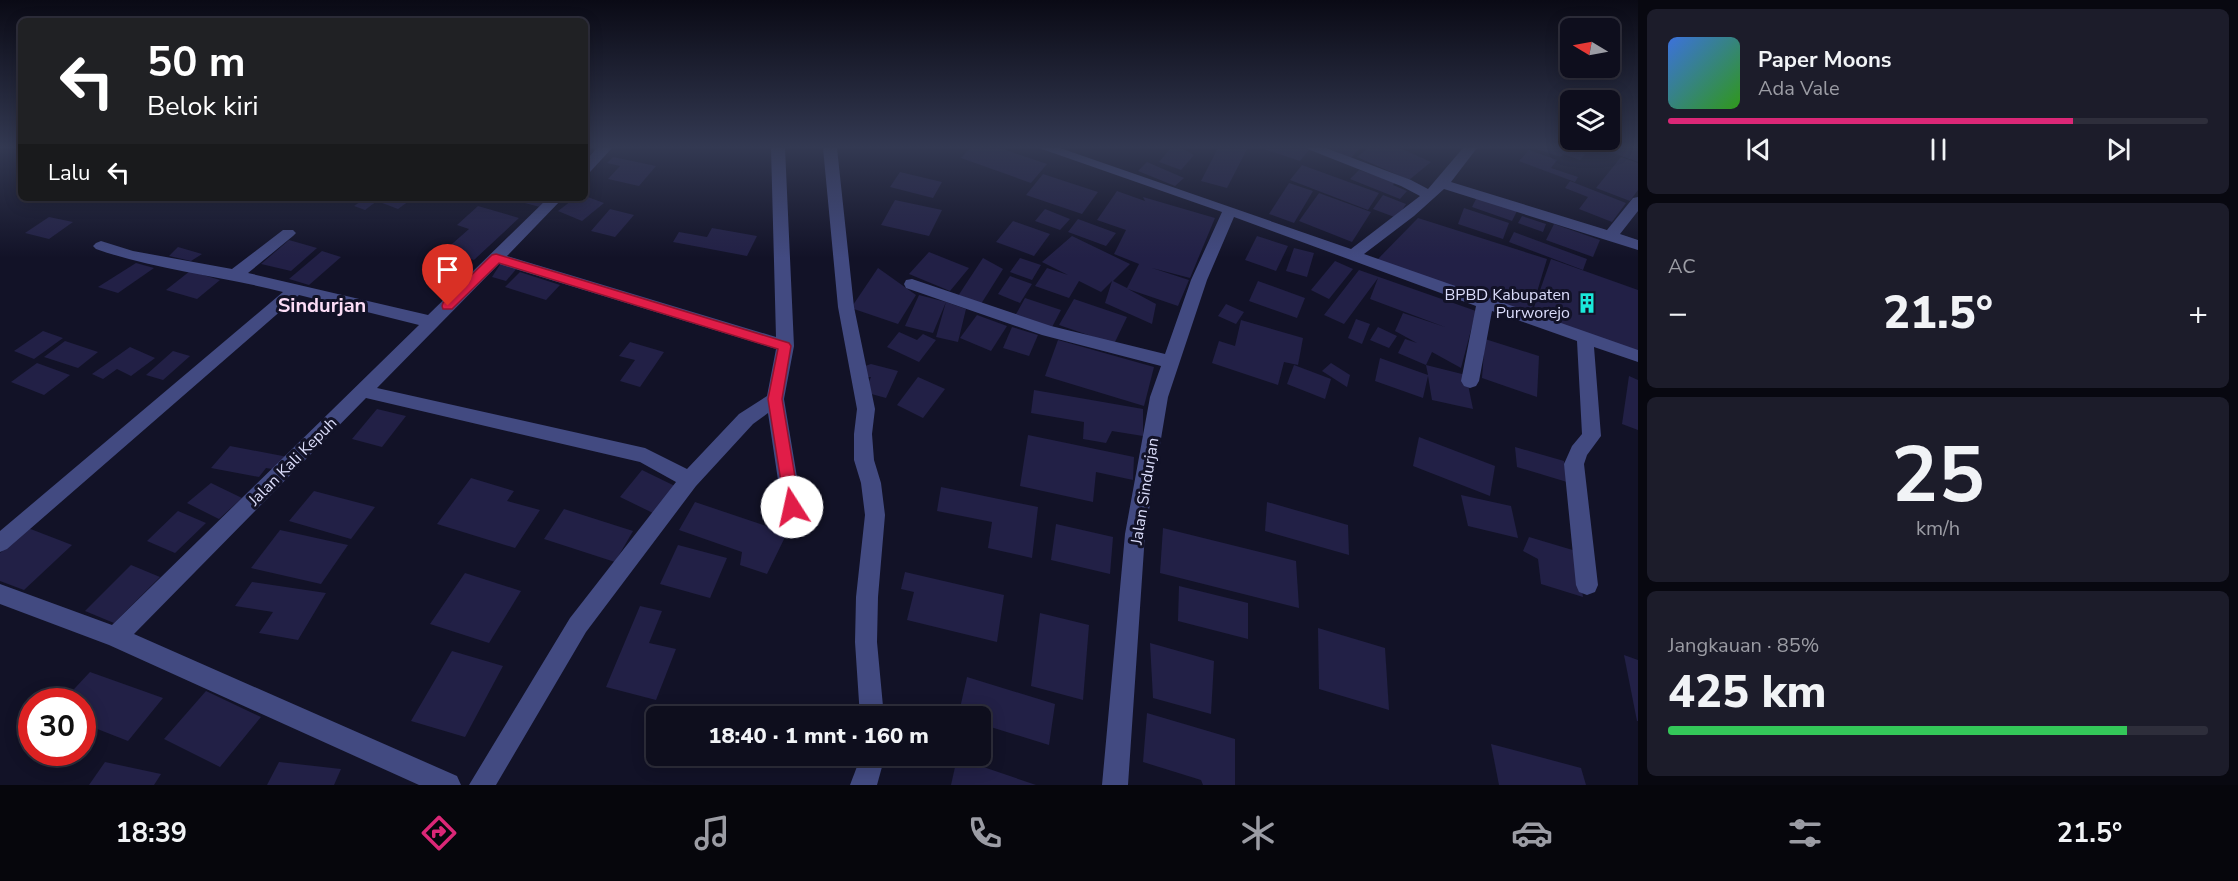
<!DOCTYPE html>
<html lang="id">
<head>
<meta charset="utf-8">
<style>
	body { margin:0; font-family:"Nunito Sans",sans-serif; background:#1c1c2a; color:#f1f3f6; height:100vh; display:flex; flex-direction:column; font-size:22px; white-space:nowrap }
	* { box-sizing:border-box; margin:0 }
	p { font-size:20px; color:#9b9ca4 }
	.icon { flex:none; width:33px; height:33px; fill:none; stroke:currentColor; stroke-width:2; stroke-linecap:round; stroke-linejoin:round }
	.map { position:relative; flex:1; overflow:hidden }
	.panel { display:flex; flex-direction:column; gap:9px; padding:9px; background:#080810; width:600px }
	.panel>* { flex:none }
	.banner { position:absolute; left:18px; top:18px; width:570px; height:183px; border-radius:9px; box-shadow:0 3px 15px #0003,0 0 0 2px #2e2e3b; background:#202124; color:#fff; overflow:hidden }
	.needle { width:39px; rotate:280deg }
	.controls { position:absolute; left:1560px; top:18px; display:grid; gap:12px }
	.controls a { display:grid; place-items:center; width:60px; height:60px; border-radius:9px; background:#0e0e1d; box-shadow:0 3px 15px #0003,0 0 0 2px #2e2e3b; font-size:30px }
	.speed { position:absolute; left:18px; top:688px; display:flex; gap:12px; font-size:30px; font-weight:700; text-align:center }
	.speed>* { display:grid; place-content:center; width:78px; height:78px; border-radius:50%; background:#0e0e1d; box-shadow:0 3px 15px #0003,0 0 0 2px #2e2e3b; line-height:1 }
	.speed .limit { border:9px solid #d22; background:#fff; color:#111 }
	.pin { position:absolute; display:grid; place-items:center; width:51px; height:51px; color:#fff; margin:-62px -26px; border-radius:50% 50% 50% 0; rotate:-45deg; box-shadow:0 0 6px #0007 }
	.pin .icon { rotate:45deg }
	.me { position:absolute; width:66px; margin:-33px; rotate:350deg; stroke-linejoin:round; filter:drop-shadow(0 0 4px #0008) }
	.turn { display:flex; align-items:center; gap:21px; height:126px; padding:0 30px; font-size:27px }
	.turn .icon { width:78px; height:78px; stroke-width:2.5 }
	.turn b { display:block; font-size:42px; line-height:51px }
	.then { display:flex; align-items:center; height:57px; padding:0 30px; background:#0003; gap:12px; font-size:22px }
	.big { font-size:45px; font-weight:800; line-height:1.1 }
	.panel .widget { flex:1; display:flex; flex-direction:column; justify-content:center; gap:9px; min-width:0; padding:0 21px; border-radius:9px; background:#1c1c2a }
	.panel .dial { align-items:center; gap:0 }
	.dial b { font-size:78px; line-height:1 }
	.song { display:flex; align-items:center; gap:18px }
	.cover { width:72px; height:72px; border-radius:9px; background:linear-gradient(135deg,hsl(220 70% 55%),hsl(110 70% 35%)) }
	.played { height:6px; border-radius:3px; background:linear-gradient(90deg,#db2777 75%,#2e2e3b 75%) }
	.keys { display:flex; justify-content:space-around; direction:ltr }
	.heat { display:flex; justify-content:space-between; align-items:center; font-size:33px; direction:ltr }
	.charge { height:9px; border-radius:4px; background:linear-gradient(90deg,#34c759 85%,#2e2e3b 0) }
	.trip { position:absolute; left:646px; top:706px; width:345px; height:60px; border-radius:9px; background:#0e0e1d; box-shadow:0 3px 15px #0003,0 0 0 2px #2e2e3b; font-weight:800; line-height:60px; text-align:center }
	.tabs { display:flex; height:96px; justify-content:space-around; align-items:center; background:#06060c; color:#9b9ca4 }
	.tabs .icon { width:42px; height:42px }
	.tabs .selected { color:#db2777 }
	.tabs b { font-size:27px; color:#f1f3f6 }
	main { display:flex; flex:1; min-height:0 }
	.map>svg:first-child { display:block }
	.building { fill:#222046 }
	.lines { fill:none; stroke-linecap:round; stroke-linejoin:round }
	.minor { fill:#424a81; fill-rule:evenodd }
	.route { fill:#e11d48; stroke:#92132f; stroke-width:1.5 }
	.labels { text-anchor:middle; stroke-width:6; stroke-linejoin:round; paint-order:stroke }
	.poi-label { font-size:16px; fill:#dbddfb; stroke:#121227; text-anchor:end }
	.street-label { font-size:16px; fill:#dbddfb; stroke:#121227 }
	.quarter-label { font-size:20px; font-weight:bold; fill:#fcddf6; stroke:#121227 }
</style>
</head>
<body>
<main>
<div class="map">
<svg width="1638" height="785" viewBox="0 0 1638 785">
	<rect width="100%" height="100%" fill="#121227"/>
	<g class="building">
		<polygon points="970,148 1000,148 1047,164 1031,183 961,158"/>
		<polygon points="1171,148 1181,148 1194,155 1181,170 1159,162"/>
		<polygon points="1218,148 1247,149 1227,188 1201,181"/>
		<polygon points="1303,148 1309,150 1300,161 1264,149"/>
		<polygon points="1328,148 1360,148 1351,158"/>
		<polygon points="1368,148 1400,148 1431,162 1409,180 1357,157"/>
		<polygon points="1569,148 1585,154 1580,160 1563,154 1561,157 1537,149"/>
		<polygon points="1636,148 1638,149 1638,162 1602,149"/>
		<polygon points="1529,150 1557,160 1551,168 1578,177 1575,182 1519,161"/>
		<polygon points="613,157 656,166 639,186 608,179 620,166 607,163"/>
		<polygon points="1621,157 1638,163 1638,190 1630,201 1596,188"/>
		<polygon points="1147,162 1184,178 1175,186 1138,171"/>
		<polygon points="1302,165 1379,193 1368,210 1290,180"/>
		<polygon points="1359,170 1395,182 1393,185 1407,191 1400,199 1350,179"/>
		<polygon points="900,172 942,182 933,198 890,187"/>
		<polygon points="1043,174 1098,192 1082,214 1026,195"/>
		<polygon points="1570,181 1626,203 1612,222 1579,209 1588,197 1565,188"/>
		<polygon points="1289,183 1313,191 1294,223 1269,214"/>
		<polygon points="1117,191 1145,201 1143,197 1215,218 1190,278 1152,268 1189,280 1178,306 1128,289 1156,304 1152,324 1105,303 1112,281 1101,292 1079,281 1069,298 1035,286 1047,268 1068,275 1042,262 1072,236 1130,264 1113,281 1127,288 1139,264 1114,254 1126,230 1097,220"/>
		<polygon points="1319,193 1371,212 1352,242 1299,221"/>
		<polygon points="1383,195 1406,204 1397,218 1373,209"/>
		<polygon points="585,196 604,203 582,221 558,211 575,198 585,198"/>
		<polygon points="1477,197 1517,211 1512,221 1472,207"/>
		<polygon points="366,198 413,198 398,209 377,201 365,210 354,206"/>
		<polygon points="506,198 549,198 540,207"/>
		<polygon points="895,200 942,210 929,236 881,225"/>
		<polygon points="478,206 519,218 474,260 444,251 469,229 457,225"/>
		<polygon points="1464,208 1509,223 1503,239 1458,224"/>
		<polygon points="610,209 634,215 615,237 591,231"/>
		<polygon points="1045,209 1070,219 1060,230 1035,221"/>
		<polygon points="1522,216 1546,224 1543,232 1518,223"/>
		<polygon points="49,217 73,222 49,239 25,233"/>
		<polygon points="1418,218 1547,259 1530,315 1375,262"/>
		<polygon points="1078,219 1116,233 1106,246 1068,232"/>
		<polygon points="1013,221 1050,234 1034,256 996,242"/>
		<polygon points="1554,224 1600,240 1593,257 1546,240"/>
		<polygon points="712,228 757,236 747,256 673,242 679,232 707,237"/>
		<polygon points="1514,232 1587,259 1583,270 1509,242"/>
		<polygon points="1257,236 1288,246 1276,271 1245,260"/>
		<polygon points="289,240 317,248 291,271 261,264"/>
		<polygon points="178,247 202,254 191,261 169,256"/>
		<polygon points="1294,248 1314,253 1307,277 1286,271"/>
		<polygon points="322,251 341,257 309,285 289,279"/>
		<polygon points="929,252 969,268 950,291 909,274"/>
		<polygon points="983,258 1003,269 981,304 958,296"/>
		<polygon points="1020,258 1041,265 1032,280 1010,272"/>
		<polygon points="1551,259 1638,290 1638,352 1531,316"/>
		<polygon points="1335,261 1353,269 1329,299 1311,290"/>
		<polygon points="136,263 154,268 118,293 98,287"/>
		<polygon points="501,263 518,267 506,281 492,277"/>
		<polygon points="878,268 916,295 898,324 851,308"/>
		<polygon points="1359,270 1476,311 1461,368 1432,352 1426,365 1398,353 1405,339 1417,343 1395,331 1403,313 1445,327 1370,299 1378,278 1344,324 1324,315"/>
		<polygon points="190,271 220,280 197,299 166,290"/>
		<polygon points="520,272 560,285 546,300 505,287"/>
		<polygon points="1010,276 1032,284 1020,303 998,294"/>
		<polygon points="1258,281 1305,298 1297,318 1249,301"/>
		<polygon points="919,295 946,302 966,309 958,342 936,337 946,302 933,333 905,326"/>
		<polygon points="1025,298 1061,310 1051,329 1015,316"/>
		<polygon points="1074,299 1127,317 1114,344 1059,325"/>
		<polygon points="1226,304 1244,312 1236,324 1218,316"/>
		<polygon points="977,315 1007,326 991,351 960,338"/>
		<polygon points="1356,319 1370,324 1362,344 1348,338"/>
		<polygon points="1241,320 1303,338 1298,365 1284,362 1278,385 1212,363 1219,341 1235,346"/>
		<polygon points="1012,327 1038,335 1029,356 1003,348"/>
		<polygon points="1378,327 1397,336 1389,348 1370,340"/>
		<polygon points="43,331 63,338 34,359 14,351"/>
		<polygon points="899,332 917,340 923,334 936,340 919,362 887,347"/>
		<polygon points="1485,339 1539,356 1537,397 1482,378"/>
		<polygon points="1058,340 1154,367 1144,406 1045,376"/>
		<polygon points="65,341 98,352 78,368 44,357"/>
		<polygon points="630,342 664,352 640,387 620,381 635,360 619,356"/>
		<polygon points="130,347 155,358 131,376 117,369 103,379 92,374"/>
		<polygon points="173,351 190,356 163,380 146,375"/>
		<polygon points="1380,358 1428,375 1426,365 1466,375 1473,409 1432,400 1428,376 1423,398 1375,381"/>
		<polygon points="37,363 70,375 44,395 11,382"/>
		<polygon points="1331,363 1350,375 1347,387 1322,371"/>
		<polygon points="871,364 898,371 886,398 864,392 871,377 863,377 862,367"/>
		<polygon points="1294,365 1331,379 1325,399 1287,384"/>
		<polygon points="1629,376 1638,380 1638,430 1622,424"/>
		<polygon points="918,377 945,389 923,418 897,405"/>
		<polygon points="1034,390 1143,409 1143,436 1112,431 1106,443 1083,439 1084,422 1031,413"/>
		<polygon points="377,409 406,416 382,447 352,439"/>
		<polygon points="1028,435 1134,457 1133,480 1096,472 1093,502 1020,486"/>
		<polygon points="1419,437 1495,466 1490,496 1413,466"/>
		<polygon points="230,446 288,457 278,470 266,468 259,477 211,468"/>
		<polygon points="1515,447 1564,461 1567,482 1517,467"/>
		<polygon points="642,470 677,487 655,514 620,497"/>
		<polygon points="471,478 514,491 507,501 540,510 515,548 437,524"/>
		<polygon points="211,483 242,498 219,519 187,503"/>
		<polygon points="941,487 1038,507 1032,558 988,548 992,522 937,511"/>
		<polygon points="314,491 375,507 351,539 289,521"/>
		<polygon points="1461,495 1511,506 1518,538 1468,526"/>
		<polygon points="695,502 787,533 767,574 740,565 742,552 679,530"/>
		<polygon points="1267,502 1348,525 1349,555 1265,531"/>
		<polygon points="564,509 633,531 615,562 544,539"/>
		<polygon points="178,511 206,523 175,553 147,541"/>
		<polygon points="1056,524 1113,537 1110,574 1051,560"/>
		<polygon points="28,528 72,545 24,590 0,581 0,553"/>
		<polygon points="1163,528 1296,561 1299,608 1160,573"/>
		<polygon points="280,530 348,545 321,584 251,568"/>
		<polygon points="1529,537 1576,551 1583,597 1541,584 1538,559 1523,551"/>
		<polygon points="678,545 727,558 710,598 660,584"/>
		<polygon points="131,565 160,577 114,623 85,611"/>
		<polygon points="905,572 1004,595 997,642 907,620 914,592 901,589"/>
		<polygon points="465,573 521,591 489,643 430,624"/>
		<polygon points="252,582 326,593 298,640 259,633 273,612 235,606"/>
		<polygon points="1179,586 1248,603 1248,639 1178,621"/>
		<polygon points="640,606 662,611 649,643 676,649 656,700 606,687"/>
		<polygon points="1040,613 1089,625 1083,700 1031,686"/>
		<polygon points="1318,628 1385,648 1389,710 1319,689"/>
		<polygon points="1150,643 1214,661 1211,714 1153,698"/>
		<polygon points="452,651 503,666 465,737 411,721"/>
		<polygon points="1624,655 1638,660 1638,721 1637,721"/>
		<polygon points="90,672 163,698 128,741 82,723 82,702 62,702"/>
		<polygon points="967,677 1055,704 1049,745 981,724 981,717 958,717"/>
		<polygon points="206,691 261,717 220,767 164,739"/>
		<polygon points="1147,713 1235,739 1235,785 1203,785 1201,780 1143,762"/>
		<polygon points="1491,744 1581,768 1586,785 1499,785"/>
		<polygon points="957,758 1036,785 951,785"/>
		<polygon points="105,762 161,774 154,785 89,785"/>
		<polygon points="279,762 341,769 334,785 267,785"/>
	</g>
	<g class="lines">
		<g class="minor">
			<polygon points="597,148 612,148 590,172 585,173 585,161"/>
			<path d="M771,148H785L794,346L784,399L802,507L799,513L792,515L785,513L782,507L768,413L753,424L696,486L586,632L496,785H469L570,618L676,482L640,462L366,398L134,634L457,776L461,785H419L109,645L0,604V584L112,625L419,325L299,295L7,549L0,552V531L283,292C221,276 156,270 96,249L93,246L96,243L101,241L133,251L232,269L283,230H293L296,233L293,236L248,273L428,315L548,198H563L507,256L776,337ZM499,264L776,349L767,396L739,414L687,469L645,448L377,388Z"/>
			<polygon points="823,148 837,148 854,307 875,409 872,434 874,460 881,483 885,515 878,597 877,642 884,717 860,717 855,642 856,597 865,515 861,483 854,460 854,434 857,409 838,307"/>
			<polygon points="1039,148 1060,148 1351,249 1420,196 1401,186 1305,148 1326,148 1411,180 1428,189 1463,148 1477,148 1451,182 1607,230 1633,198 1638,197 1638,211 1620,234 1638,240 1638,250 1444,189 1414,216 1364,254 1638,350 1638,362 1594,347 1601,436 1587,455 1584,464 1598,585 1595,592 1587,595 1579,592 1576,585 1564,464 1572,446 1582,434 1577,341 1492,311 1479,381 1476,386 1470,388 1464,386 1461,381 1476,306 1234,217 1207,280 1168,397 1145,534 1128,785 1102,785 1125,534 1150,397 1161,366 1042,335 906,288 904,284 906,280 912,279 1051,326 1165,354 1191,280 1222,212"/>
			<polygon points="861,756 885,756 877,785 850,785"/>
		</g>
	</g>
	<linearGradient id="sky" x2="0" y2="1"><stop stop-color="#0a0a15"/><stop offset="0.57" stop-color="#333952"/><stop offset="1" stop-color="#333952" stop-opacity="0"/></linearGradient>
	<rect width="1638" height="258" fill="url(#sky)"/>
	<polygon class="route" points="496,254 789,343 791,346 782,399 800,507 798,512 792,514 787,512 785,507 768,399 778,349 499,263 452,309 443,309 442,306 443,303 492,255"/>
	<defs>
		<g id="building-bare" transform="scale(1.62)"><path d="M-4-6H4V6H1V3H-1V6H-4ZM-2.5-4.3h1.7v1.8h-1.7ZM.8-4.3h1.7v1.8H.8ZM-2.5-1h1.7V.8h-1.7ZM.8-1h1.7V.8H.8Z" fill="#1be8da" stroke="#121227" stroke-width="2.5" paint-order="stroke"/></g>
	</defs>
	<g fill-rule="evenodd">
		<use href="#building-bare" x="1587" y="303"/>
	</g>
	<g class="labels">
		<g class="poi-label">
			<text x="1570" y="300">BPBD Kabupaten<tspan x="1570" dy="18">Purworejo</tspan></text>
		</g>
		<g class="street-label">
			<text transform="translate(292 461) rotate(-45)" y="6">Jalan Kali Kepuh</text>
			<text transform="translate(1144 491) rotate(-81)" y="6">Jalan Sindurjan</text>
		</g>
		<g class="quarter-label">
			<text x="322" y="312">Sindurjan</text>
		</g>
	</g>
</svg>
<div class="controls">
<a><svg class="needle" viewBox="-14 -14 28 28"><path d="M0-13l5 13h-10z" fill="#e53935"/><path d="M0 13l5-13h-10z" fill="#9b9ca4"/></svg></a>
<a><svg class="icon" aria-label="layers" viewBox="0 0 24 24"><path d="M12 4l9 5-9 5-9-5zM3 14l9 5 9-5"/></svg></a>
</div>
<div class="speed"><div class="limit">30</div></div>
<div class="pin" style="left:448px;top:306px;background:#d93025"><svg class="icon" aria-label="arrive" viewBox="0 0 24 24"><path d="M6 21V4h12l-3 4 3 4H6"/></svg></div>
<svg class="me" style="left:792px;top:507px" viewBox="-20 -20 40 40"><circle r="19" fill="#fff"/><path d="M0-13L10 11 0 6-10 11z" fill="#e11d48"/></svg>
<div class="trip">18:40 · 1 mnt · 160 m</div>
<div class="banner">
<div class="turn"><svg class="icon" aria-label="left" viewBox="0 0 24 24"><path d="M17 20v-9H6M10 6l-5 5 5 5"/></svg><div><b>50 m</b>Belok kiri</div></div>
<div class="then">Lalu<svg class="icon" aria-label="left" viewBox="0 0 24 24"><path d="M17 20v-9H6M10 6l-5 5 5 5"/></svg></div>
</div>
</div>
<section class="panel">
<div class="widget">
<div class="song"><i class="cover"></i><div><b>Paper Moons</b><p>Ada Vale</p></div></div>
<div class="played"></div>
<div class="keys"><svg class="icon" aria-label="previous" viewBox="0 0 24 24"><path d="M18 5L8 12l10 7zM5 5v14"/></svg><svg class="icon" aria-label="pause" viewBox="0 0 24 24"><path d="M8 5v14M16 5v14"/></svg><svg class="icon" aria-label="next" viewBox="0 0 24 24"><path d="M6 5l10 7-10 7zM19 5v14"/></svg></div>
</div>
<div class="widget"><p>AC</p>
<div class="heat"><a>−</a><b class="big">21.5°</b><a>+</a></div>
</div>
<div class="widget dial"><b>25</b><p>km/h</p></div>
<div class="widget"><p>Jangkauan · 85%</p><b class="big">425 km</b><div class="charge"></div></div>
</section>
</main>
<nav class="tabs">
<b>18:39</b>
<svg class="icon selected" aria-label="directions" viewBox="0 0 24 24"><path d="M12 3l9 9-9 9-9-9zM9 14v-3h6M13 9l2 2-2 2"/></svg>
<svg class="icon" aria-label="music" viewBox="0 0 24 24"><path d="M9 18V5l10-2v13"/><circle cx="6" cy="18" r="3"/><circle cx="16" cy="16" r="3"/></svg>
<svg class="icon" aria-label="phone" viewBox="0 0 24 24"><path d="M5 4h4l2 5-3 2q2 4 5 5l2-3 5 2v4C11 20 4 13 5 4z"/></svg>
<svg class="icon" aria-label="climate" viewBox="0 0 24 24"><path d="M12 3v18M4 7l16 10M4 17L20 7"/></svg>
<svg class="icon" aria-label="car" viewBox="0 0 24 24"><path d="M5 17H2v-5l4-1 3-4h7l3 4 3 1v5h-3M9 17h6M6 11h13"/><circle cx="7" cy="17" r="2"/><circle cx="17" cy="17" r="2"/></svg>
<svg class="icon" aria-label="filters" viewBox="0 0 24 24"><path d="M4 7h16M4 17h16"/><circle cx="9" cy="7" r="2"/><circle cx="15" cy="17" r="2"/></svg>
<b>21.5°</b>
</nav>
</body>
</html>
